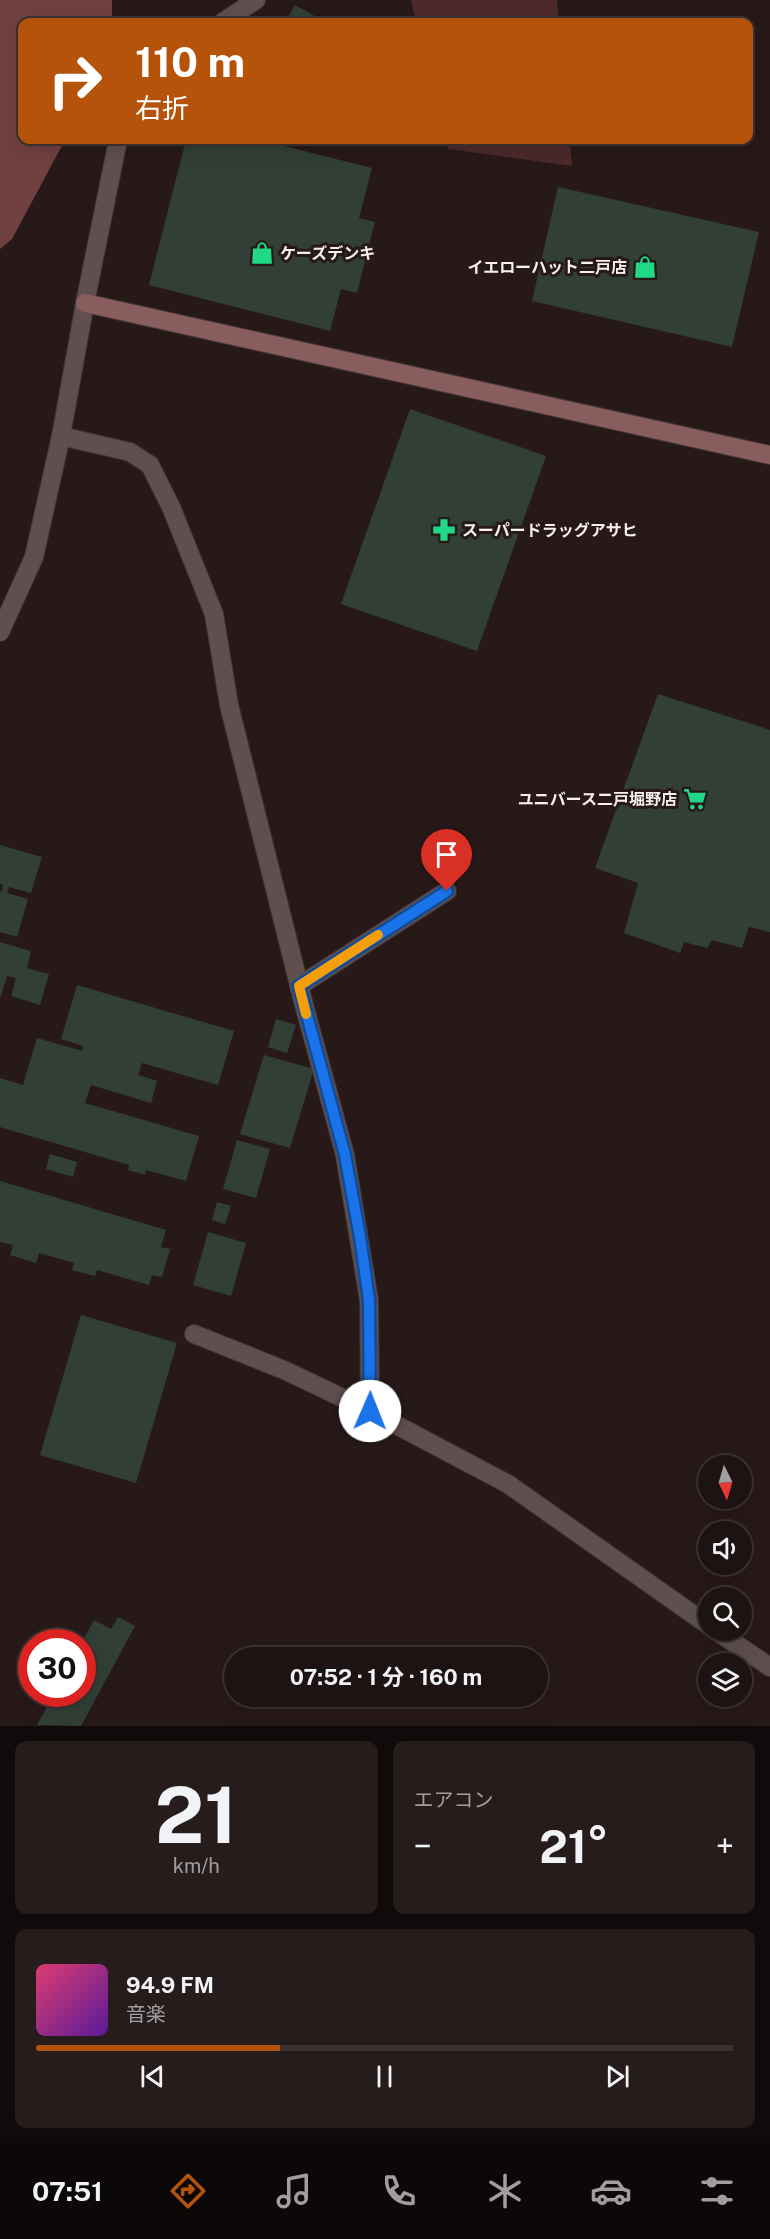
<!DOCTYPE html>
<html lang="ja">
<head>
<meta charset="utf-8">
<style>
	body { margin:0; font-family:"Public Sans","Noto Sans JP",sans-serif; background:#261c1c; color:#f1f3f6; height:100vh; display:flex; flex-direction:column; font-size:22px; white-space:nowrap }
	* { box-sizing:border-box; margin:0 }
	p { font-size:20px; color:#a19ea0 }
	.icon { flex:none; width:33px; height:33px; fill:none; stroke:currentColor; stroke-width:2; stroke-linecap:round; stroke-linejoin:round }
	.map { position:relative; height:1726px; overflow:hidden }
	.side { display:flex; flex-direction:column; gap:15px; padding:15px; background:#100a0a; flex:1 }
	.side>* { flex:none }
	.guide { position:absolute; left:18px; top:18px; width:735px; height:126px; border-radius:12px; box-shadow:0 6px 24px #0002,0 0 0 2px #3c3233; background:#b45309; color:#fff; overflow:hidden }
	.needle { width:39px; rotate:175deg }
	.tools { position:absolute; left:698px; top:1455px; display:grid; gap:12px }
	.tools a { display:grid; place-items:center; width:54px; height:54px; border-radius:50%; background:#1e1313; box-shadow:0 6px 24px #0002,0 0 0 2px #3c3233; font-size:30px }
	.speed { position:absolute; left:18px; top:1629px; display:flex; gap:12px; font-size:30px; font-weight:700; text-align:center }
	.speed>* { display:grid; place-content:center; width:78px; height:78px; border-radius:50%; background:#1e1313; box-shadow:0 6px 24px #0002,0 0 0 2px #3c3233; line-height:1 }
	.speed .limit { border:9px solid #d22; background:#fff; color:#111 }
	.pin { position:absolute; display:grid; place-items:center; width:51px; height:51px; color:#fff; margin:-62px -26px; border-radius:50% 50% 50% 0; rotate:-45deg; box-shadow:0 0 6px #0007 }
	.pin .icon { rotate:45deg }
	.me { position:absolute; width:66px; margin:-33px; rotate:1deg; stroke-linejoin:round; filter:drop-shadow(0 0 4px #0008) }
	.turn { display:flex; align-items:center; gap:21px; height:126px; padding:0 18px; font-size:27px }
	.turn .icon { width:78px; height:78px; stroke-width:2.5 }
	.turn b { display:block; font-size:42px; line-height:51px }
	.big { font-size:45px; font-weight:700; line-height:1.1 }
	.side .widget { flex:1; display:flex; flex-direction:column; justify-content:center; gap:9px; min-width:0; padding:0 21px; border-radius:12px; background:#261c1c }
	.side .dial { align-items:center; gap:0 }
	.dial b { font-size:78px; line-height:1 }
	.song { display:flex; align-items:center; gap:18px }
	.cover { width:72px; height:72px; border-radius:9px; background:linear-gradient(135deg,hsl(340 70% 55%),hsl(270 70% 35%)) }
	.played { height:6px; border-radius:3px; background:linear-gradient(90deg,#b45309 35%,#3c3233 35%) }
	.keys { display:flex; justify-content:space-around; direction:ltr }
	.heat { display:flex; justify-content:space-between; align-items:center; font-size:33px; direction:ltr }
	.side .tiles { flex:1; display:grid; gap:15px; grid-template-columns:1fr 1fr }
	.widget:last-child { grid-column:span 2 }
	.trip { position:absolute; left:224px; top:1647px; width:324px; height:60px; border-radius:30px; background:#1e1313; box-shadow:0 6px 24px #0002,0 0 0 2px #3c3233; font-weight:700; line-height:60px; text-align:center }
	.tabs { display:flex; height:96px; justify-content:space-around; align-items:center; background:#0c0808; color:#a19ea0 }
	.tabs .icon { width:42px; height:42px }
	.tabs .selected { color:#b45309 }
	.tabs b { font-size:27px; color:#f1f3f6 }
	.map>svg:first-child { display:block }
	.green { fill:#4d292a }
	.forest { fill:#714041 }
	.building { fill:#313f36 }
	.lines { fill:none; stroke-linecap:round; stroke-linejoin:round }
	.street-casing { stroke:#3f3434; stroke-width:20 }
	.secondary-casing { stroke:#3f3434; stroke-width:20 }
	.street { stroke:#604f4f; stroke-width:18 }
	.secondary { stroke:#885d5e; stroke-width:18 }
	.route-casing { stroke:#114b97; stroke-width:15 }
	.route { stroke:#1a73e8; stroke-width:10 }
	.slow { stroke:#f59e0b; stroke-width:10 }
	.labels { text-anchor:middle; stroke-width:6; stroke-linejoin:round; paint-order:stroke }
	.poi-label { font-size:16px; font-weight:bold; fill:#faefef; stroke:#281919; text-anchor:start }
</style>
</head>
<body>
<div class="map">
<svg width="770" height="1726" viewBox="0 0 770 1726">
	<rect width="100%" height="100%" fill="#281919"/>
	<g class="green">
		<polygon points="411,0 557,0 559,22 416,22"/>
		<polygon points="446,140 570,140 572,166 448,149"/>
	</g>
	<polygon class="forest" points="0,0 112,0 112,22 22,22 22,140 65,140 12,239 0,249"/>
	<g class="building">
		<polygon points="295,5 325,22 285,22"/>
		<polygon points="186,140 260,140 372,168 359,218 375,222 357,293 341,289 330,331 149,285"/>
		<polygon points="558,187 759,232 732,347 532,301"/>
		<polygon points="410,409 546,456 477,651 341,604"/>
		<polygon points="658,694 770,730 770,932 749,927 742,948 712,940 707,948 684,942 680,953 624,933 638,883 595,868"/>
		<polygon points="0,845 42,857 31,893 9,887 7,893 28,899 17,937 0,932 0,891 2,892 3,885 0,884"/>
		<polygon points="0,942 31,951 27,968 49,974 40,1005 11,996 16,978 7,976 0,999"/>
		<polygon points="77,985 234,1031 218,1085 142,1063 138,1075 157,1081 151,1103 91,1085 85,1103 199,1136 186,1181 146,1170 145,1175 128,1170 129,1165 0,1127 0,1078 23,1085 37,1038 82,1051 83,1046 61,1039"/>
		<polygon points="276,1019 296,1025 287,1053 268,1047"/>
		<polygon points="264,1055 314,1069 290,1148 240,1134"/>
		<polygon points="237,1140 270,1149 256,1198 223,1189"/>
		<polygon points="50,1154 77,1162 73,1177 46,1169"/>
		<polygon points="0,1181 166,1230 161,1247 170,1249 162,1277 152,1275 149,1285 97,1270 95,1276 72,1270 74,1263 39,1253 36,1263 10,1255 13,1245 0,1242"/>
		<polygon points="217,1202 231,1206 225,1224 212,1220"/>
		<polygon points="208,1232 246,1243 231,1296 193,1285"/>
		<polygon points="81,1315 177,1343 136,1483 40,1455"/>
		<polygon points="118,1617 135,1626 81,1726 37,1725 54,1694 82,1694 82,1642 94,1620 111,1629"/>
	</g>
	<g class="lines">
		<g class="street-casing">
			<g id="street">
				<polyline points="223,22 256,0"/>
				<polyline points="61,436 130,452 150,465 171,507 214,614 229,705 304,1005 345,1155 369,1300 370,1411"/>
				<polyline points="0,632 34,557 61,436 85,303 118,140"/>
				<polyline points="299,986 447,891"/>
				<polyline points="194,1334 284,1370 370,1411 508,1484 708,1625"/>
				<polyline points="715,1630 770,1667"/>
			</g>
		</g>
		<g class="secondary-casing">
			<polyline id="secondary" points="85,303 770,455"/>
		</g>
		<use href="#street" class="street"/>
		<use href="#secondary" class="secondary"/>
	</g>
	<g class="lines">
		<g class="route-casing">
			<polyline id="route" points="370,1411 369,1300 360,1237 345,1155 299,986 447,891"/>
		</g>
		<use href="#route" class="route"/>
		<polyline class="slow" points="306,1014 299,986 378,935"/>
	</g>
	<defs>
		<g id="shop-bare" transform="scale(1.8)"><path d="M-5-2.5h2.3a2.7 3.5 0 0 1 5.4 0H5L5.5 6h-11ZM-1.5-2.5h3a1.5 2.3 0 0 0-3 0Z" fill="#21d887" stroke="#281919" stroke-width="2.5" paint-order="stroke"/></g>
		<g id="pharmacy-bare" transform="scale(1.8)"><path d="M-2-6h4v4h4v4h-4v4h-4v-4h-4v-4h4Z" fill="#21d887" stroke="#281919" stroke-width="2.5" paint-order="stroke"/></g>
		<g id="supermarket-bare" transform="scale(1.8)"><path d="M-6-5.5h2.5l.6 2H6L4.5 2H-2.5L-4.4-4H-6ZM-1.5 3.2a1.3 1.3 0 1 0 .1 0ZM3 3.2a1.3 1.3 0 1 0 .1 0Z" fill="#21d887" stroke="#281919" stroke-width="2.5" paint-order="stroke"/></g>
	</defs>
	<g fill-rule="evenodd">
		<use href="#shop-bare" x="262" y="253"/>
		<use href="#shop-bare" x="645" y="267"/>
		<use href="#pharmacy-bare" x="444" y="530"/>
		<use href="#supermarket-bare" x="695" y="799"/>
	</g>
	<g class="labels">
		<g class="poi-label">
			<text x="280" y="259">ケーズデンキ</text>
			<text x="627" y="273" text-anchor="end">イエローハット二戸店</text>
			<text x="462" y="536">スーパードラッグアサヒ</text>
			<text x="677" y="805" text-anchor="end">ユニバース二戸堀野店</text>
		</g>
	</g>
</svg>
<div class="tools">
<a><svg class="needle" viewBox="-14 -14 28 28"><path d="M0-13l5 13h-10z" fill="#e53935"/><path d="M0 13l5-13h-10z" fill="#a19ea0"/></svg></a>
<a><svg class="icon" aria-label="sound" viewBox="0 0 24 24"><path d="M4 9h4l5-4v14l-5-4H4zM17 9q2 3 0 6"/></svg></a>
<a><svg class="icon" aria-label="search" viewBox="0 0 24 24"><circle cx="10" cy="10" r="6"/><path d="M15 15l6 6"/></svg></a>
<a><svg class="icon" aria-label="layers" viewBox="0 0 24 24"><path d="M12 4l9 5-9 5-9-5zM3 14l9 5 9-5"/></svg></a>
</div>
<div class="speed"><div class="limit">30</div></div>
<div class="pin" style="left:447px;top:891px;background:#d93025"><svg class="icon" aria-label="arrive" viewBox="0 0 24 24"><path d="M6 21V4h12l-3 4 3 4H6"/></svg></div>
<svg class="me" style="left:370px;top:1411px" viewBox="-20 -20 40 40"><circle r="19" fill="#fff"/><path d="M0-13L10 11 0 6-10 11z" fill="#1a73e8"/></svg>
<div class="trip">07:52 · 1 分 · 160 m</div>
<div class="guide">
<div class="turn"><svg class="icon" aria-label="right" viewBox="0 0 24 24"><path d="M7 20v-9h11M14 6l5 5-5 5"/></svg><div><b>110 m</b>右折</div></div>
</div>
</div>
<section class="side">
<div class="tiles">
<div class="widget dial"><b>21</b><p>km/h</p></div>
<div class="widget"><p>エアコン</p>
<div class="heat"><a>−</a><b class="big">21°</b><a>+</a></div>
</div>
<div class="widget">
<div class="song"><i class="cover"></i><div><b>94.9 FM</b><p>音楽</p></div></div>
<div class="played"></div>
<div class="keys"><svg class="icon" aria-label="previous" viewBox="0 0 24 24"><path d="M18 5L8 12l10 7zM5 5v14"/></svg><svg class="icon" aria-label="pause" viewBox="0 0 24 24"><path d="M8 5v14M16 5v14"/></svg><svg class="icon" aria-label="next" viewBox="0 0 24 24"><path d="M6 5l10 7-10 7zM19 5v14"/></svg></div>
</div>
</div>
</section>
<nav class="tabs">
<b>07:51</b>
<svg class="icon selected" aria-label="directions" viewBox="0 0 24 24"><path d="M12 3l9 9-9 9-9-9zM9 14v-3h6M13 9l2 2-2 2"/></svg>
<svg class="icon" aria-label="music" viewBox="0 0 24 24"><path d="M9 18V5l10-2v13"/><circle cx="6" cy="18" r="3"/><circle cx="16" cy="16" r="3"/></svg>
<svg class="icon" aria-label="phone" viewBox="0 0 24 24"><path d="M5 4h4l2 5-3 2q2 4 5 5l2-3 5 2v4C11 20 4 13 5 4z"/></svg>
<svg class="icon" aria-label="climate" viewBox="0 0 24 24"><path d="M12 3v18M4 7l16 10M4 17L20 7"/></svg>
<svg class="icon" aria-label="car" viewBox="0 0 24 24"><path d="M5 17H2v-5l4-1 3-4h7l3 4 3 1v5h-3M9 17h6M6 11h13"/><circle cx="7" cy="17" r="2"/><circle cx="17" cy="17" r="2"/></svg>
<svg class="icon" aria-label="filters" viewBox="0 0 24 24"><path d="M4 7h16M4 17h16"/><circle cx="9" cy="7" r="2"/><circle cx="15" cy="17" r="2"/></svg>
</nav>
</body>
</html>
